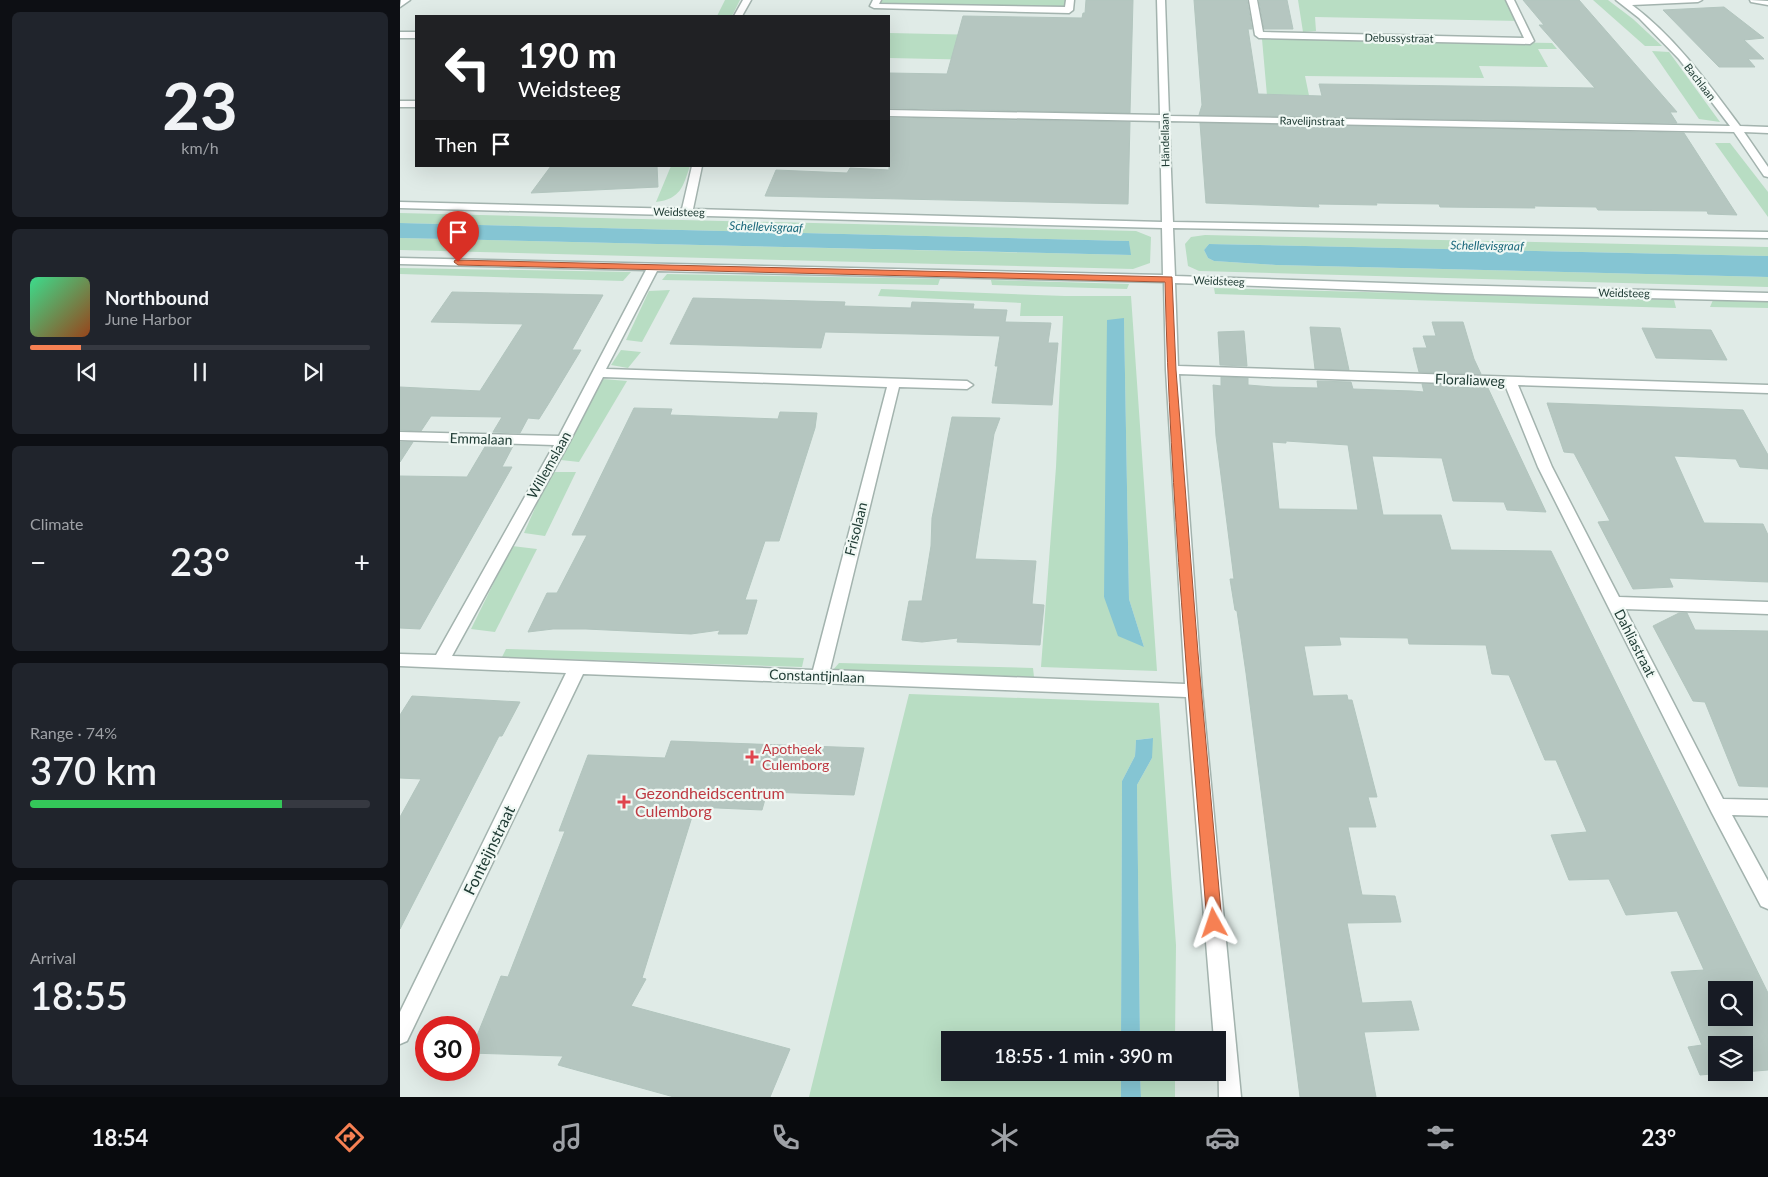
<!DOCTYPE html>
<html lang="en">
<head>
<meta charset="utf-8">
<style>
	body { margin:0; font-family:Lato,sans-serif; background:#20242c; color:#f1f3f6; height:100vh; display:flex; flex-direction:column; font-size:19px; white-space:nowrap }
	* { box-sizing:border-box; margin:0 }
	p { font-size:16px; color:#9ea1a6 }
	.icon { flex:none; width:28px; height:28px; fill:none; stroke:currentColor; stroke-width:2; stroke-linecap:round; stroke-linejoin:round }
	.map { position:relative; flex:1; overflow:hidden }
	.side { display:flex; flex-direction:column; gap:12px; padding:12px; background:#0d0f14; width:400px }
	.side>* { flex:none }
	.hud { position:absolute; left:15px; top:15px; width:475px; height:152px; border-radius:0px; box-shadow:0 5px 20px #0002; background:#202124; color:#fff; overflow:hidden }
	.tools { position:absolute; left:1308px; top:981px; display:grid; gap:10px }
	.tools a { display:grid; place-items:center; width:45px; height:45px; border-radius:0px; background:#171b24; box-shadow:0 5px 20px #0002; font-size:25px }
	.speed { position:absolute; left:15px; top:1016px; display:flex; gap:10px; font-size:25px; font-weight:700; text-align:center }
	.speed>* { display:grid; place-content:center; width:65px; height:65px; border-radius:50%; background:#171b24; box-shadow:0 5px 20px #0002; line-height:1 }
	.speed .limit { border:8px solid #d22; background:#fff; color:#111 }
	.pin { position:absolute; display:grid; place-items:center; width:42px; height:42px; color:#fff; margin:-51px -21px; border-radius:50% 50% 50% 0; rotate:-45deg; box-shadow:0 0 5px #0007 }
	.pin .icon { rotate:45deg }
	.me { position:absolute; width:55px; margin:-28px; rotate:355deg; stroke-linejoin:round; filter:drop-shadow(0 0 4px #0008) }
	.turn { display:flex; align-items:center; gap:18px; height:105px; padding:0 20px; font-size:22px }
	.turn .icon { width:65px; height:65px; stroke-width:2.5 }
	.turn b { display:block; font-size:35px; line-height:42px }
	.then { display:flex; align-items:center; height:48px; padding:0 20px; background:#0003; gap:10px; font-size:19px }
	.big { font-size:38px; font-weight:600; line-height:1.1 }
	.side .card { flex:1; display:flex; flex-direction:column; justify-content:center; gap:8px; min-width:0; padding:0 18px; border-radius:8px; background:#20242c }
	.side .dial { align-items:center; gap:0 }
	.dial b { font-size:65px; line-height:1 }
	.song { display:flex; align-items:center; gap:15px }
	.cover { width:60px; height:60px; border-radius:8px; background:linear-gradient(135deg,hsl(150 70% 55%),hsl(20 70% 35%)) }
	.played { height:5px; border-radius:2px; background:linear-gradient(90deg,#f68053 15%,#363941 15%) }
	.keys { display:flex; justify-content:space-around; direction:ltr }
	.heat { display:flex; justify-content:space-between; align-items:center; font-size:28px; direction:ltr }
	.charge { height:8px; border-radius:4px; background:linear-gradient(90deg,#34c759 74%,#363941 0) }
	.trip { position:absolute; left:541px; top:1031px; width:285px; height:50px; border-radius:0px; background:#171b24; box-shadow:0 5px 20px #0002; font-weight:600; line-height:50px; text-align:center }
	.dock { display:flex; height:80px; justify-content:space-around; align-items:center; background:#090b0e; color:#9ea1a6 }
	.dock .icon { width:35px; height:35px }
	.dock .active { color:#f68053 }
	.dock b { font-size:22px; color:#f1f3f6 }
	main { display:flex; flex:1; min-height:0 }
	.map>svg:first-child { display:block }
	.green { fill:#b8ddc3; fill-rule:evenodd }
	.water { fill:#85c5d3 }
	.building { fill:#b5c6c0; stroke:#b2c5be; fill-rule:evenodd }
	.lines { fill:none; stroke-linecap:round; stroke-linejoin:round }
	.minor-casing { stroke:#a3b3ae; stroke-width:3 }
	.minor { fill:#fff; fill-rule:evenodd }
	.route { fill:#f68053; stroke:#a05336 }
	.health-dot { fill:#e0444e; stroke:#f0f8f4; stroke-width:2 }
	.labels { text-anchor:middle; stroke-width:4.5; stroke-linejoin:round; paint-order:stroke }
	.far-street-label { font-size:11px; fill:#203c35; stroke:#f0f8f4 }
	.far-water-label { font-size:12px; font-style:italic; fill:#18677a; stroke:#f0f8f4 }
	.street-label { font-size:14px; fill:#203c35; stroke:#f0f8f4 }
	.health-label { font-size:14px; fill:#be3a42; stroke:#f0f8f4; text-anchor:start }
	.near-health-label { font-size:16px; fill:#be3a42; stroke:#f0f8f4; text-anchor:start }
	.near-street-label { font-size:16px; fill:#203c35; stroke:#f0f8f4 }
</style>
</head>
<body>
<main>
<section class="side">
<div class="card dial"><b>23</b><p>km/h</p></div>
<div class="card">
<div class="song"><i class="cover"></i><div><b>Northbound</b><p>June Harbor</p></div></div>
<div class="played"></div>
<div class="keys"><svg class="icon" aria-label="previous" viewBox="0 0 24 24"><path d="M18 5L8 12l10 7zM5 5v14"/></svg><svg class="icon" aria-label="pause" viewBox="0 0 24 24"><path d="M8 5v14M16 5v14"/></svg><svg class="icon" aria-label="next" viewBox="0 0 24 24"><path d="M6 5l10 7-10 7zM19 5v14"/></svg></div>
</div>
<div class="card"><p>Climate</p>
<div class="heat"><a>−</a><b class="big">23°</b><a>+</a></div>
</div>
<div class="card"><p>Range · 74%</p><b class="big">370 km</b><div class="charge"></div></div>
<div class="card"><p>Arrival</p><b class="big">18:55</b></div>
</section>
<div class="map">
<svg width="1368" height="1097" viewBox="0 0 1368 1097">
	<rect width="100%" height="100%" fill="#e0ebe7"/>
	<g class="green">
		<polygon points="325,0 340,0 332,16 317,16"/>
		<polygon points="477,0 671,0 669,10 474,6"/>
		<polygon points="898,0 1110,0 1120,21 915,17 916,31 903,32"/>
		<polygon points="1193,0 1208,0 1233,19 1262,46 1245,46"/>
		<polygon points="489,33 680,37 629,61 489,58"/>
		<polygon points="862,39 1152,43 1157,49 1138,49 1148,67 1079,66 1084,78 905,76 912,110 868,107"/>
		<polygon points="1252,51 1269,52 1320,122 1299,119"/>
		<polygon points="1315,143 1330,143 1368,192 1368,217"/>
		<path d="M271,166H290C283,186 281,199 256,202Z"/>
		<polygon points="0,213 736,231 751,237 750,263 733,269 0,250 0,238 730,255 729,241 0,223"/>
		<polygon points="805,235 1368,247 1368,256 809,244 804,250 808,258 814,261 876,265 1368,277 1368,287 799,271 788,266 785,244 791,237"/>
		<polygon points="0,268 231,272 223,281 0,274"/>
		<polygon points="267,274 540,279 538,285 262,280"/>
		<polygon points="591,280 729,284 727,289 592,285"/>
		<polygon points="814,288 1274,300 1276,308 815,294"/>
		<path d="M481,289L665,296H731L757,671L641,667L656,467L663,316H620L621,303L478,296ZM724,318L729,599L744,647L704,597Z"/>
		<polygon points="270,290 242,342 226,340 249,291"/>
		<polygon points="1313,300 1368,302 1368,308 1310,307"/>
		<polygon points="221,350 241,352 228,368 211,365"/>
		<polygon points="203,379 227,381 179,462 161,460"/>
		<polygon points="151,472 176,472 145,536 124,533"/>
		<polygon points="112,546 137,549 95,632 71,629"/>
		<polygon points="106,649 404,658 402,667 102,657"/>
		<polygon points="439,663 633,668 634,677 433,670"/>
		<polygon points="509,694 759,703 776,945 775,1040 740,1040 737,785 752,758 752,738 736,740 735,756 722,781 721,1040 550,1040 550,1072 721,1073 721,1097 409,1097"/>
		<polygon points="740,1073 775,1073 775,1097 741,1097"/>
	</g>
	<g class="water">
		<polygon points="0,223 729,241 731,255 0,238"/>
		<polygon points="809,244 1368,256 1368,277 876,265 814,261 808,258 804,250"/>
		<polygon points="724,318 729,599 744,647 718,636 704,597 707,320"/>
		<polygon points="753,738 752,758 737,785 740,1040 721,1040 722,781 735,756 736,740"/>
		<polygon points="721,1073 740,1073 741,1097 721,1097"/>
	</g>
	<g class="building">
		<polygon points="686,0 733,0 730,113 489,108 489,73 547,74 563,16 682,18 683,13 685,13"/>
		<polygon points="794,0 847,0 852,29 848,29 858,94 922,96 919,84 1195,88 1139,25 1144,25 1123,0 1179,0 1277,112 1270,112 1277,123 799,115 802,105"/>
		<polygon points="859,0 887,0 893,29 864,29"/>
		<polygon points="1324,7 1364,38 1344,40 1364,59 1348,59 1355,67 1319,67 1263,10"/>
		<polygon points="489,118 730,122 728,204 365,196 376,170 447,173 450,168 489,170"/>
		<polygon points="800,123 1284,133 1337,215 1308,214 1307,211 1198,210 1196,207 1134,206 1135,208 1040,207 1039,204 976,203 977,205 918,204 919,207 806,203"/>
		<polygon points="151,166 257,166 258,187 131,193"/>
		<polygon points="52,292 203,295 172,350 181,350 149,403 139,419 128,418 120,433 93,432 102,417 31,416 21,431 0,430 0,387 80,391 123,324 31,322"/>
		<polygon points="293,298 445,302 444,306 511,308 512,302 574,304 573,309 607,310 605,322 651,323 648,343 658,343 652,405 592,403 598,366 595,366 600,336 425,332 421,348 270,344"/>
		<polygon points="1032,322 1063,322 1074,359 1081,374 1019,372 1013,348 1027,348 1023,336 1036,336"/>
		<polygon points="910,327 940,328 949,370 915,369"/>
		<polygon points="1242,328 1311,330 1327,360 1256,358"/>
		<polygon points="844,331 847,366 820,365 818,332"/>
		<path d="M821,377L848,378V385L873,387L918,388L917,381L951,382L953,389L1012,391L1024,392L1022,384L1087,386L1146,512L1107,510L1104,502L1053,501L1042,458L972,456L983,515H1041L1051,550L1151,551L1368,993V1070L1344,1072V1045H1316V1072H1335L1300,1075L1288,1047L1302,1045L1271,972L1304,970L1277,911L1226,915L1209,879L1169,880L1151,835L1187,832L1156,760H1145L1109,675L1092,674L1086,645L1009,644L1008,638L939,637L941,645L904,646L913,696L947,695L948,700H952L977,797H968L976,827H948L962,895L995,896L1001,922L947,923L962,1003L1011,1001L1019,1030L964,1032L976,1097H900L846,673L837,611L835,610L830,579H834L816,436L813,385L821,386ZM886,441L948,445L958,510L879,509L872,442L886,443ZM1316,990H1344V1018H1316Z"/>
		<polygon points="1147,403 1343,410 1368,455 1368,469 1340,467 1336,459 1274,456 1304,523 1363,524 1368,535 1368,582 1269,578 1273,587 1233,589 1198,522 1210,521 1174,453 1164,452"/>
		<polygon points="234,408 272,409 270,415 378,419 380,412 417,413 415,428 379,541 365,541 345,600 357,600 347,634 318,634 320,630 291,634 186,629 153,629 128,632 147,593 157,593 187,535 172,535"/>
		<polygon points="552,417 600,418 594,434 575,559 636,561 632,604 644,605 640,645 557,642 558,638 522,642 502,640 509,601 522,601 531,546 532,518"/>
		<polygon points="0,442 13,442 0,462"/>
		<polygon points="86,445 113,446 102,467 112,467 20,629 0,628 0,476 67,477"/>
		<polygon points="1279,613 1287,613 1295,630 1368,631 1368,787 1339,786 1305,702 1293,701 1253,626"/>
		<polygon points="12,696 120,702 102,736 99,736 0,929 0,817 21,779 0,778 0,715"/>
		<polygon points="271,741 464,748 454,795 367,792 362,810 295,807 242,978 246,979 231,1006 390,1049 370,1097 274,1097 158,1065 163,1056 70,1053 101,976 108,977 165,831 159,831 188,755 265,758"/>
	</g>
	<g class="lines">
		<g class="minor-casing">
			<g id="minor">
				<polygon points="10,0 0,7 1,0"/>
				<polygon points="343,0 351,0 342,16 334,16"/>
				<polygon points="473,0 481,0 479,4 665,7 666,0 674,0 673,10 669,13 474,8 470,6"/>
				<path d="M757,0H765L769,116L1330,126L1279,59L1239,18L1216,0H1302L1298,2L1232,5C1276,38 1308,83 1340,126L1368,127V133L1344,132L1368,167V177L1364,176L1334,132L769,121L773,222L1368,232V238L773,228L775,276L1046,285L1368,293V301L1046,293L775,283L778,366L1368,385V393L1118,385L1152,467L1219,597L1368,602V614L1225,609L1323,799L1368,800V816L1332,815L1368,881V909L1361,906L1312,813L1138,467L1105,385L779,374L802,691L841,1097H819L818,1040H814L786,697L183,674L7,1041L0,1044V1012L166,673L0,666V654L36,655L154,445L0,440V432L159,436L246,270L0,264V258L763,275L762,228L0,208V202L282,209L292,166H302L293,209L762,222L760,121L489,116V110L760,115ZM257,271L764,282L766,370L785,684L430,670L499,387L567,389L573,385L567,381L206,369ZM203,377L487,387L413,670L52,656L170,441Z"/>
				<polygon points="849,0 857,0 863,32 1124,38 1106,0 1114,0 1134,41 1130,44 859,38 855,35"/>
				<polygon points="1350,0 1368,1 1368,5 1351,2"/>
				<rect x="0" y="32" width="16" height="6"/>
				<rect x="0" y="101" width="16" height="6"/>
			</g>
		</g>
		<use href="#minor" class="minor"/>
	</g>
	<path class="route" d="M55,260L772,277L776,370L798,653L822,923L820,928L814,930L809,928L807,923C790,710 770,496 765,282L58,265L54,262Z"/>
	<g class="health-dot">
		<path d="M349.5 749.5h5v5h5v5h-5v5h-5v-5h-5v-5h5z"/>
		<path d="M221.5 794.5h5v5h5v5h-5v5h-5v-5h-5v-5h5z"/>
	</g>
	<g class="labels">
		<g class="far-street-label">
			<text transform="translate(999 38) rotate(1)" y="4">Debussystraat</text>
			<text transform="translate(1300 82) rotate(52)" y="4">Bachlaan</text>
			<text transform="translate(912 121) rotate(1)" y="4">Ravelijnstraat</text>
			<text transform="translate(765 140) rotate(-91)" y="4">Händellaan</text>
			<text transform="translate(279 212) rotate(1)" y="4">Weidsteeg</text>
			<text transform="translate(819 281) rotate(2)" y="4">Weidsteeg</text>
			<text transform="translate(1224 293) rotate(1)" y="4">Weidsteeg</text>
		</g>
		<g class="far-water-label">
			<text transform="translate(366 227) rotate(2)" y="4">Schellevisgraaf</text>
			<text transform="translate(1087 246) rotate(1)" y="4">Schellevisgraaf</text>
		</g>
		<g class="street-label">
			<text transform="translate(1070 380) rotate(2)" y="5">Floraliaweg</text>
			<text transform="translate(81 439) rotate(2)" y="5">Emmalaan</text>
			<text transform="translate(149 465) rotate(-61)" y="5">Willemslaan</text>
			<text transform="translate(456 529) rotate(-76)" y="5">Frisolaan</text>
			<text transform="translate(1235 643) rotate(63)" y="5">Dahliastraat</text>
			<text transform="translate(417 676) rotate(2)" y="5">Constantijnlaan</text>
		</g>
		<g class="health-label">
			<text x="362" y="754">Apotheek<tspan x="362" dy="16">Culemborg</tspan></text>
		</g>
		<g class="near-health-label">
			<text x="235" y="799">Gezondheidscentrum<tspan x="235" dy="18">Culemborg</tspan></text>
		</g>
		<g class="near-street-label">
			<text transform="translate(89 850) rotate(-64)" y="6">Fonteijnstraat</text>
		</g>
	</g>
</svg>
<div class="tools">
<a><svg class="icon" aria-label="search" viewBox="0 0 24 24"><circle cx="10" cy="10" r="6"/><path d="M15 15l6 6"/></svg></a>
<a><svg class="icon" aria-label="layers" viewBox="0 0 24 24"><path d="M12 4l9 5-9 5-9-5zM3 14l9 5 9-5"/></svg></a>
</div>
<div class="speed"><div class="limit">30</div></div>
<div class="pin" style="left:58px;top:262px;background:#d93025"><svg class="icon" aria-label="arrive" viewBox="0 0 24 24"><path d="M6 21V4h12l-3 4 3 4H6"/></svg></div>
<svg class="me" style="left:814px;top:923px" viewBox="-20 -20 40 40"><path d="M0-17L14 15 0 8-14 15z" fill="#f68053" stroke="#fff" stroke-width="4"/></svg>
<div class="trip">18:55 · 1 min · 390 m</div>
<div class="hud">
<div class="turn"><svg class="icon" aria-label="left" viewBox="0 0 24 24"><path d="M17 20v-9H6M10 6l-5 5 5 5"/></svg><div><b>190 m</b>Weidsteeg</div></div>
<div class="then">Then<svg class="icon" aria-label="arrive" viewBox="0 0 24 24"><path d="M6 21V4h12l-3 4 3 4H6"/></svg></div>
</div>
</div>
</main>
<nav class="dock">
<b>18:54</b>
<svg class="icon active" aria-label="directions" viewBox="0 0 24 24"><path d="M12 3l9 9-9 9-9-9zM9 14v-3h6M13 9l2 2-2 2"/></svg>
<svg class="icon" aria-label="music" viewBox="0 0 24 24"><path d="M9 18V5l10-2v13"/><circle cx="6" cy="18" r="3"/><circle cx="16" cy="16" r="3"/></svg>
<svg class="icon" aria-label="phone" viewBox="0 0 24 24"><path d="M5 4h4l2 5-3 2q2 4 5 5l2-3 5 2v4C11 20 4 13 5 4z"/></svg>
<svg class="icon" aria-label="climate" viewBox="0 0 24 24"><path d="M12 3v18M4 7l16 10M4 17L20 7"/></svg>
<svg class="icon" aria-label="car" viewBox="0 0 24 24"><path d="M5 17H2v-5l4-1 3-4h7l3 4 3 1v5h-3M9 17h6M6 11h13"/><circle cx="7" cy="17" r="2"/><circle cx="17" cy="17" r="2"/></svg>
<svg class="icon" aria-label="filters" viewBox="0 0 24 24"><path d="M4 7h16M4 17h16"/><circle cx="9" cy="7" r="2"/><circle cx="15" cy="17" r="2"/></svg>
<b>23°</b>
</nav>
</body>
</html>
